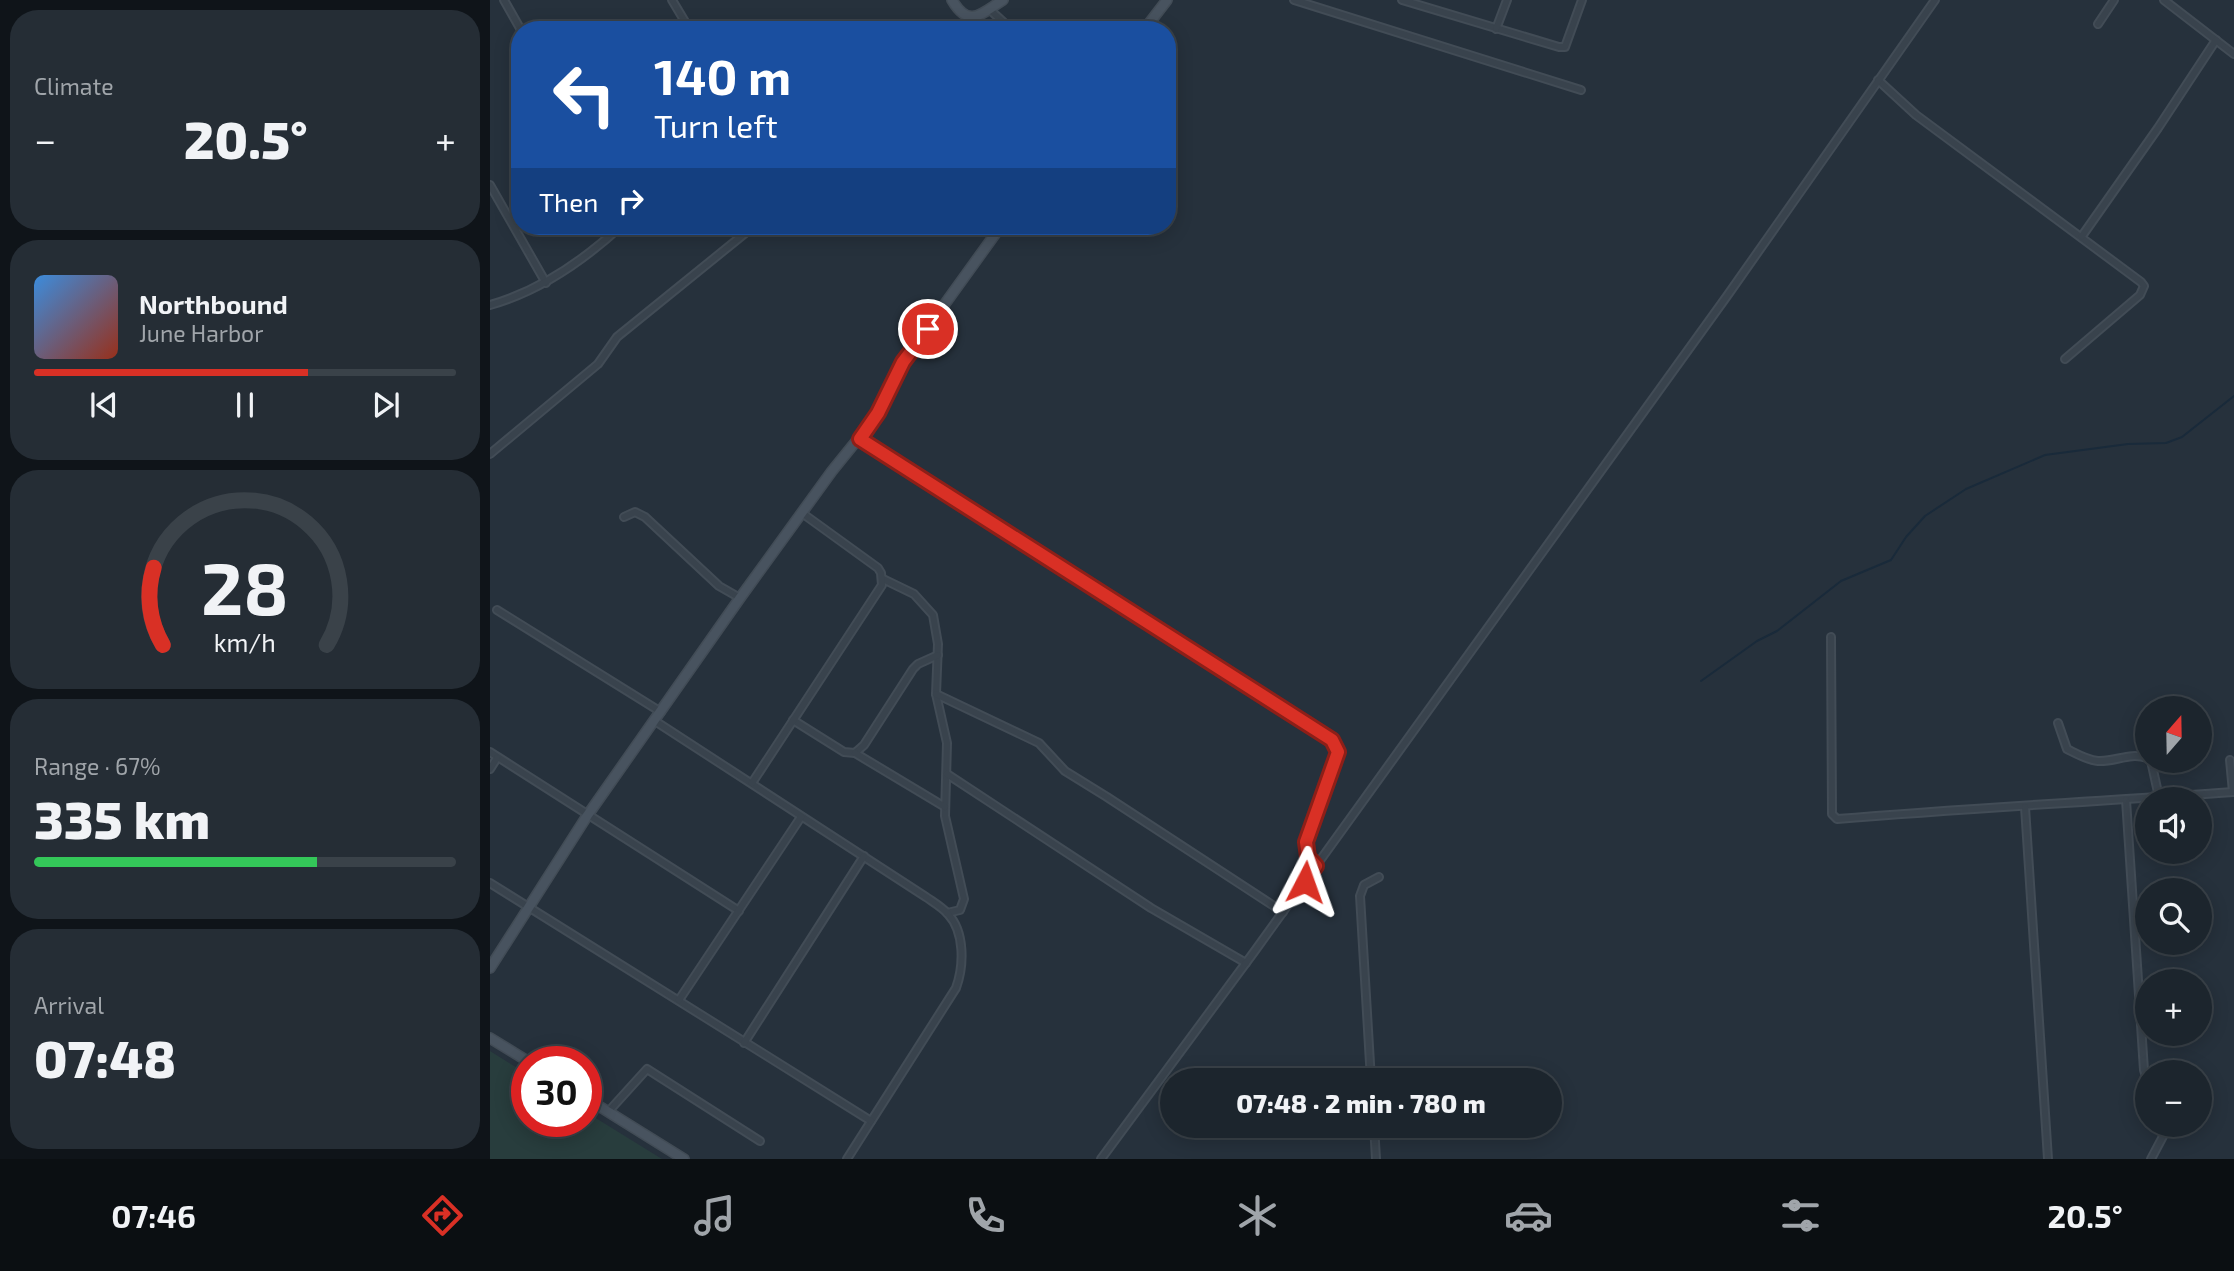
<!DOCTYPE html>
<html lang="en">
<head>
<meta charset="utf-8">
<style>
	body { margin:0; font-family:"Exo 2",sans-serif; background:#252d35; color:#f1f3f6; height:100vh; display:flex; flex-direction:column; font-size:26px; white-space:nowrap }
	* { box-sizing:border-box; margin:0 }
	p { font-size:23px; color:#a0a5aa }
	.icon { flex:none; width:38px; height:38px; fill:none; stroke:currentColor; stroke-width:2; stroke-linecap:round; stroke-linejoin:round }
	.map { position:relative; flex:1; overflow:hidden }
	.panel { display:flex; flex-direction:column; gap:10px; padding:10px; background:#0f1419; width:490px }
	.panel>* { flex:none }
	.hud { position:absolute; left:21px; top:21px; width:665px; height:214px; border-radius:28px; box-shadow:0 4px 18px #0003,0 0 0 2px #3a4249; background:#1a4fa0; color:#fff; overflow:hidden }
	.needle { width:46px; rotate:20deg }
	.buttons { position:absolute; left:1645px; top:696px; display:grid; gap:14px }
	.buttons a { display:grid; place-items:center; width:77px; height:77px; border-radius:50%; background:#1c252d; box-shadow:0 4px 18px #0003,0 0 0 2px #3a4249; font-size:35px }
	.speed { position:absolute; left:21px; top:1046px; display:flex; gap:14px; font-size:35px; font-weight:700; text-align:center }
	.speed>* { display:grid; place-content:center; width:91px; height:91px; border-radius:50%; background:#1c252d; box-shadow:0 4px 18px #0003,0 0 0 2px #3a4249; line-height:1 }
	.speed .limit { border:10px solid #d22; background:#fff; color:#111 }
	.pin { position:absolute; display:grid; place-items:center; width:60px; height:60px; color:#fff; margin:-30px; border:4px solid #fff; border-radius:50%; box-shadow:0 2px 7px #0007 }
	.me { position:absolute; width:77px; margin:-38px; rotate:4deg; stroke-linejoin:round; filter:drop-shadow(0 0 5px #0008) }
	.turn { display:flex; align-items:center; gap:24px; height:147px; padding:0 28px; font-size:32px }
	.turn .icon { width:91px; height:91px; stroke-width:2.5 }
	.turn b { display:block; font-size:49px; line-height:60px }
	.then { display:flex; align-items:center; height:66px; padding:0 28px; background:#0003; gap:14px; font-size:26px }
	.big { font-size:52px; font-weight:800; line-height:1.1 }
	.panel .card { flex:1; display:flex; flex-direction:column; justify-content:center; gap:10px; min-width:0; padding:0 24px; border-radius:28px; background:#252d35 }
	.panel .dial { align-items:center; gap:0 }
	.dial svg { height:182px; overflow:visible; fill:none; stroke:#3a4249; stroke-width:7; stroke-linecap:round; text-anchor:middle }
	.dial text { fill:#f1f3f6; stroke:none }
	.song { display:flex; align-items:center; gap:21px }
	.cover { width:84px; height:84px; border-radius:10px; background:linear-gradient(135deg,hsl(210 70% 55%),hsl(10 70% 35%)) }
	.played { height:7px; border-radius:4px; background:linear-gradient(90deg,#d93025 65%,#3a4249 65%) }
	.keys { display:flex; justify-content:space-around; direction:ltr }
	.heat { display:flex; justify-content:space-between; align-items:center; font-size:38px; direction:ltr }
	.charge { height:10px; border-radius:5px; background:linear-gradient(90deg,#34c759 67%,#3a4249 0) }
	.trip { position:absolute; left:670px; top:1068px; width:402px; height:70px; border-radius:35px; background:#1c252d; box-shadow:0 4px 18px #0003,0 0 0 2px #3a4249; font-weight:800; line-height:70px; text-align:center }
	.tabs { display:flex; height:112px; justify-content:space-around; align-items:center; background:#0b0f12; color:#a0a5aa }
	.tabs .icon { width:49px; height:49px }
	.tabs .selected { color:#d93025 }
	.tabs b { font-size:32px; color:#f1f3f6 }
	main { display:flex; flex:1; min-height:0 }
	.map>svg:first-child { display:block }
	.green { fill:#283d3d }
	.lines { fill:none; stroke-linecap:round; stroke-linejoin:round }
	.stream { stroke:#192a3a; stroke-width:2 }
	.street-casing { stroke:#424c56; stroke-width:10 }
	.secondary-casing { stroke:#424c56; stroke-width:12 }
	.street { stroke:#39434d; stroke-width:6 }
	.secondary { stroke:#48535f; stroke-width:9 }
	.route-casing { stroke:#8d1f18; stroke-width:18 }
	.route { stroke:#d93025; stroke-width:12 }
</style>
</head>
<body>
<main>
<section class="panel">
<div class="card"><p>Climate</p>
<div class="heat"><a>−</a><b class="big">20.5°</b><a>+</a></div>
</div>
<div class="card">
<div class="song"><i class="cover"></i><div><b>Northbound</b><p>June Harbor</p></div></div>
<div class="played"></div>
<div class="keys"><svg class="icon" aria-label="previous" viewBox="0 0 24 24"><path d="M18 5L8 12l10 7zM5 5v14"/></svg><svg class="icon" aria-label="pause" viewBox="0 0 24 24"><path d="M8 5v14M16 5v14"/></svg><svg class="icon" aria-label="next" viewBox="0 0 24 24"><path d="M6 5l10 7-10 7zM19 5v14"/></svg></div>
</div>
<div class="card dial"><svg viewBox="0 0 100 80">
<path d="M14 69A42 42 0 1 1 86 69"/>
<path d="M14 69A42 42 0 0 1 10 35" stroke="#d93025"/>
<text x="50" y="56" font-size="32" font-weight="700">28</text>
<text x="50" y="72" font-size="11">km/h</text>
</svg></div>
<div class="card"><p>Range · 67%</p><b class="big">335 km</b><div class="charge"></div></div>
<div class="card"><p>Arrival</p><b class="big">07:48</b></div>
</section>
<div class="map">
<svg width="1744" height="1159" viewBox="0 0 1744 1159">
	<rect width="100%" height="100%" fill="#26313c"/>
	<polygon class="green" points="0,1051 37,1074 37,1122 96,1122 96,1112 172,1159 0,1159"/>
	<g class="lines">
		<polyline class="stream" points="1211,681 1267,641 1287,631 1351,581 1401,560 1416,537 1435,516 1476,489 1555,455 1638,444 1676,443 1692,437 1744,396"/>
		<g class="street-casing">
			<g id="street">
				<polyline points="14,0 31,30"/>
				<polyline points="182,0 200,30"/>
				<polyline points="804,0 1091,90"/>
				<polyline points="912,0 1069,47 1075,47 1092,0"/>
				<polyline points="1674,0 1744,54"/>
				<polyline points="499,9 522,30"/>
				<polyline points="1608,24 1624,0"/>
				<polyline points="1006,29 1017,0"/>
				<polyline points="502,30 511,21"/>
				<polyline points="1388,80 1426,115 1651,282 1654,286 1650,295 1575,359"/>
				<polyline points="0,185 56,283"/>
				<polyline points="1592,236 1668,128 1726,40"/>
				<path d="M0,305C50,291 93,261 131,226"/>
				<polyline points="370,439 842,740 848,752 816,842 818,857 826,866"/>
				<polyline points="0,454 108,364 127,337 264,226"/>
				<polyline points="134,517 145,512 155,517 229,586 250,598"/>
				<polyline points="393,579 424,594 443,615 448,644 446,694 457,743 455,816 474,899 470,910 457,913"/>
				<polyline points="7,610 171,712"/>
				<path d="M1341,637L1342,814L1347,819C1479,808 1612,801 1744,792"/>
				<polyline points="446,694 549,743 575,771 617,797 793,912"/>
				<polyline points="303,720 354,752 365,753 374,745 423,669 428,664 448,655"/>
				<path d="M165,721L436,897C443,902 452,907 458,914C475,932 474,966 466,988L357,1159"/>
				<path d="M1568,723L1577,749C1587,754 1597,760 1608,761C1626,762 1639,752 1657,758"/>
				<polyline points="0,752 249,911"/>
				<polyline points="365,753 455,807"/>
				<polyline points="1740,760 1743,792"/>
				<polyline points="1661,761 1669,797"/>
				<polyline points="0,769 7,758"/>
				<polyline points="457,774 661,908 756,963"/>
				<polyline points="262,783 392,585 391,573 388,568 312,513"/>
				<polyline points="1636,800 1654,1070 1657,1080"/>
				<polyline points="1535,807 1558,1159"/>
				<polyline points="0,883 381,1121"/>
				<polyline points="189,1000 311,817"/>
				<polyline points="254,1043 374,856"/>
				<polyline points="881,1080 870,896 874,885 889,877"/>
				<polyline points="118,1112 157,1069 270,1141"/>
				<polyline points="884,1125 886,1159"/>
				<polyline points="611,1159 764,952 1237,296 1445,0"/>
				<polyline points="1661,1159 1679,1125"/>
			</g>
		</g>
		<g class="secondary-casing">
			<g id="secondary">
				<path d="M462,0C479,29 491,14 513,0"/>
				<polyline points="654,30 677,0"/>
				<polyline points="0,968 97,816 250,598 342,471 389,413 413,362 511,226"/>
				<polyline points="0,1038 39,1062"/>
				<polyline points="96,1098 194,1159"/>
			</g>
		</g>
		<use href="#street" class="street"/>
		<use href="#secondary" class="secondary"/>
	</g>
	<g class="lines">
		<g class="route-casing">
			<polyline id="route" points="438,329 413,362 388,413 370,439 842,740 848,752 816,842 818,857 826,866 815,882"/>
		</g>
		<use href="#route" class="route"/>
	</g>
</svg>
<div class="buttons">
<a><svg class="needle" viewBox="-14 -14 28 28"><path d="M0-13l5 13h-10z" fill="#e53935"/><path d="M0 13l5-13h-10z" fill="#a0a5aa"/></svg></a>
<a><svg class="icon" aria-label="sound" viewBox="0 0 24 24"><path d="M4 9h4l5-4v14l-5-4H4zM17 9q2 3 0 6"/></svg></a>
<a><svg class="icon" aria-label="search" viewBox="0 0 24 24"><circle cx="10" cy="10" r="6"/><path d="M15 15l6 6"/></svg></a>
<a>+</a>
<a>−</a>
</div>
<div class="speed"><div class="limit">30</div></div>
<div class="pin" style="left:438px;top:329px;background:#d93025"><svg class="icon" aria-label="arrive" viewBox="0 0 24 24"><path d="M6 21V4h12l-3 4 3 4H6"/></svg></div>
<svg class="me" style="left:815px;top:882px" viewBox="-20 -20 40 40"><path d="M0-17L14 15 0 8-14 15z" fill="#d93025" stroke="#fff" stroke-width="4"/></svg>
<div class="trip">07:48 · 2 min · 780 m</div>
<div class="hud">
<div class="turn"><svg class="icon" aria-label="left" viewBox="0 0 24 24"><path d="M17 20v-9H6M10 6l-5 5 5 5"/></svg><div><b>140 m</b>Turn left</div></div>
<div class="then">Then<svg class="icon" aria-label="right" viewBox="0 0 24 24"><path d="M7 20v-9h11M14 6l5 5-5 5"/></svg></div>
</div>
</div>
</main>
<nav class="tabs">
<b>07:46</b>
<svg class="icon selected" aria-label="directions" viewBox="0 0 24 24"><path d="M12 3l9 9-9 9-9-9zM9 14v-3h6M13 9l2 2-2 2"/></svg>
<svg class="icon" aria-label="music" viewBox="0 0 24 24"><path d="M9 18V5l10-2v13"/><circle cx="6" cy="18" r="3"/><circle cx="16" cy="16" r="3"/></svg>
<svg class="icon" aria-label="phone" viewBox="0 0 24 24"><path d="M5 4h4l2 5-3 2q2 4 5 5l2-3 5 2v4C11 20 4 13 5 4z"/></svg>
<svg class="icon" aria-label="climate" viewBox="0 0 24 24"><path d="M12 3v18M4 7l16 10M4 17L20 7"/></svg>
<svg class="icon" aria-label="car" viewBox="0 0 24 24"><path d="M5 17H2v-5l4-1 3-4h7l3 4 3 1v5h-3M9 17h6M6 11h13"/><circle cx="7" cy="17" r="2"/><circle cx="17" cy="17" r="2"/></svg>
<svg class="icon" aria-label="filters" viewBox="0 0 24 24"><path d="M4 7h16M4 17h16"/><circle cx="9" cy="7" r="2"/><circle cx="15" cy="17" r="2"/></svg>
<b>20.5°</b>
</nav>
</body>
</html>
